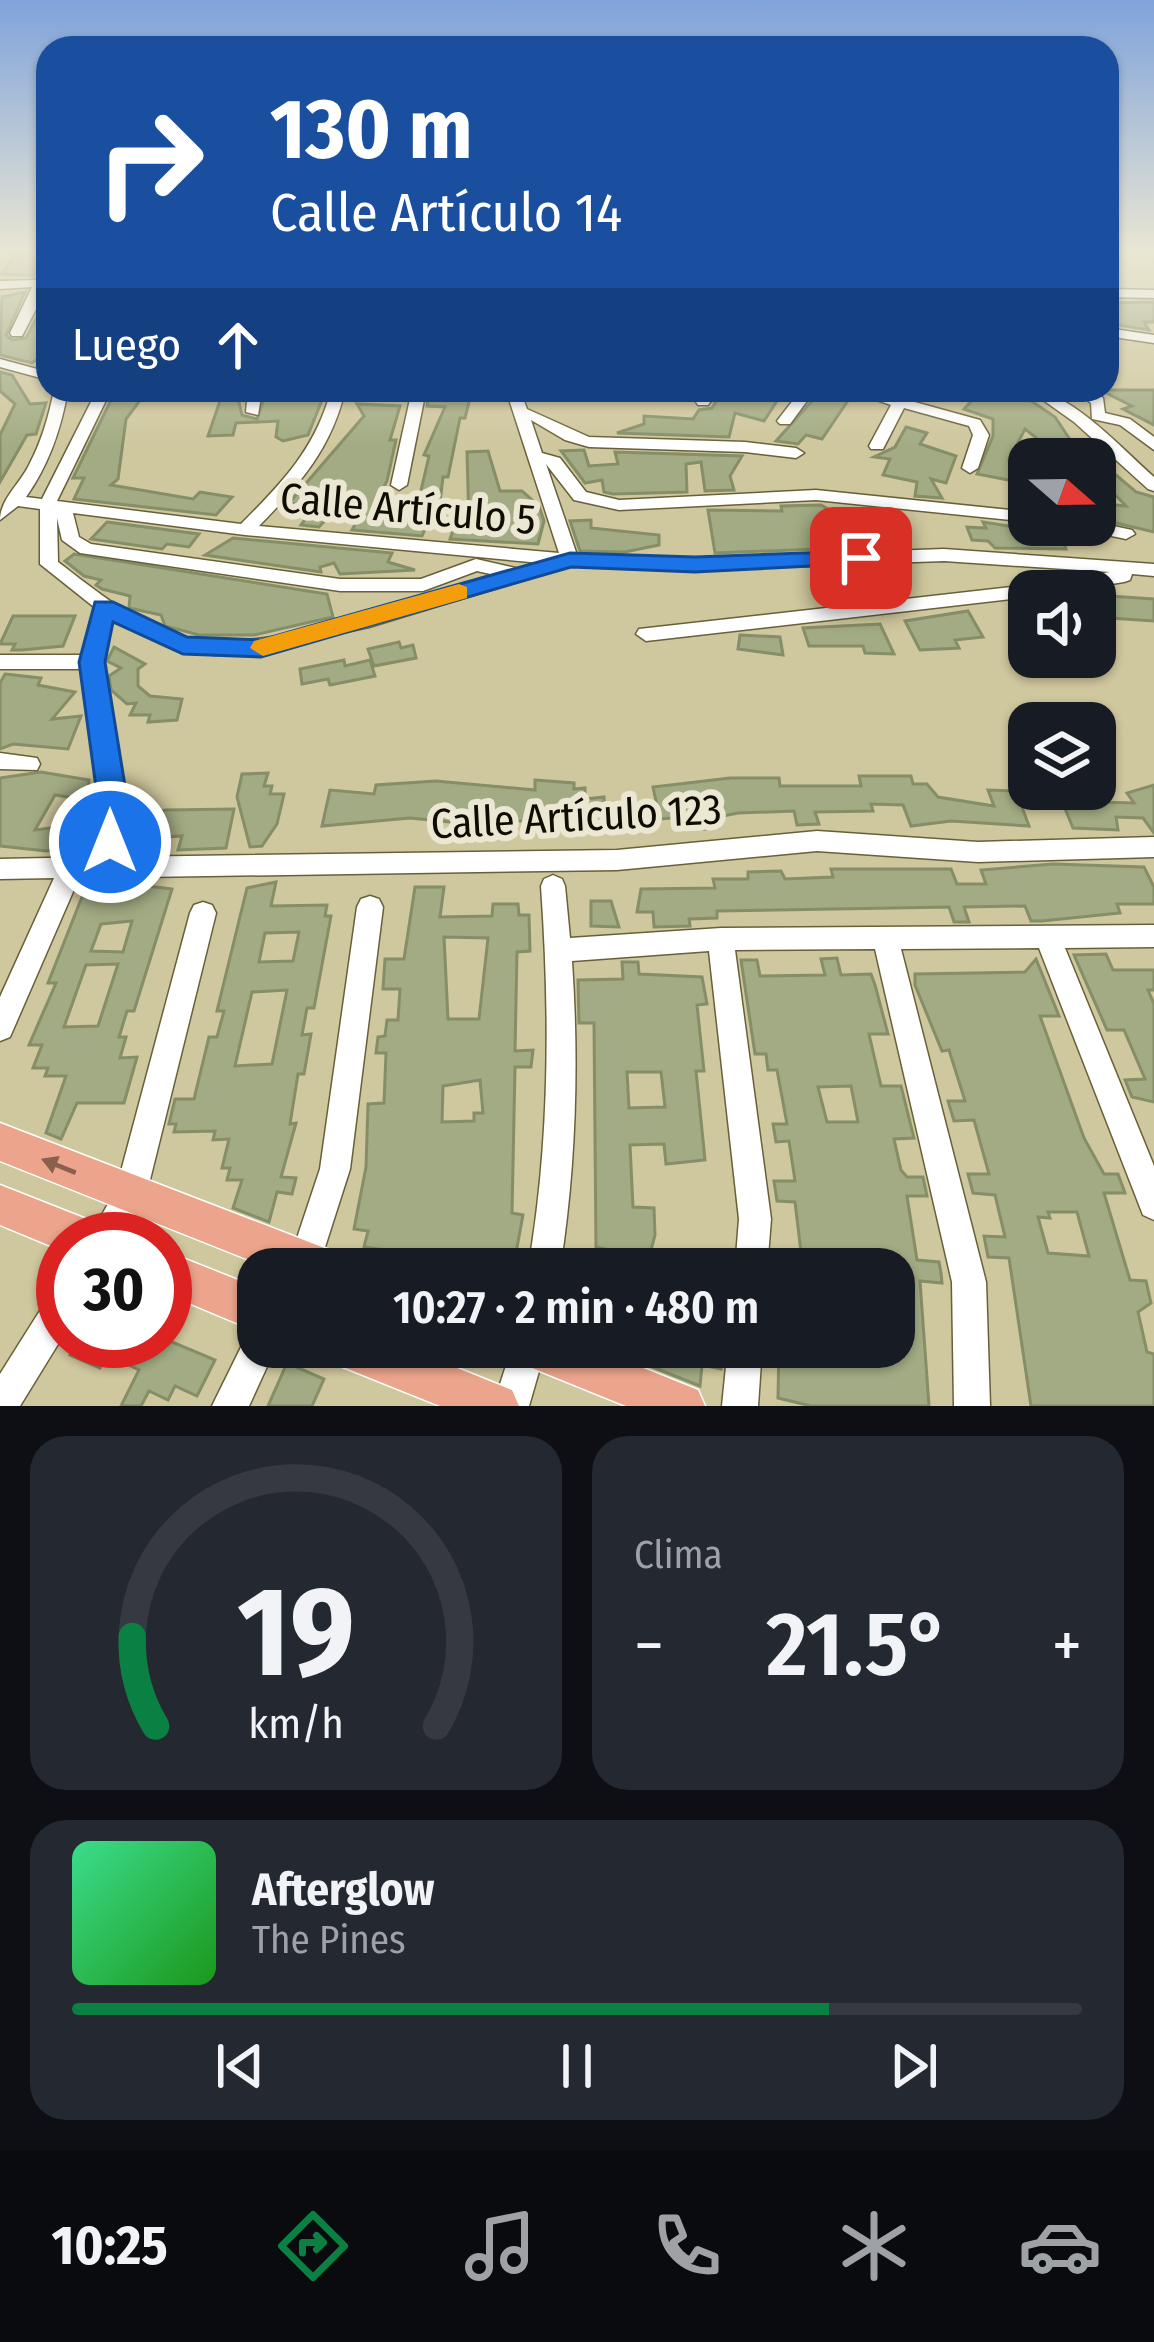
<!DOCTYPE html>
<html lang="es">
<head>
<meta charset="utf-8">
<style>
	body { margin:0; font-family:"Fira Sans Condensed",sans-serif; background:#242831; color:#f1f3f6; height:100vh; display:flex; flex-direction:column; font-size:45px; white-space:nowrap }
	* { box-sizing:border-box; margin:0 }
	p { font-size:39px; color:#9ea1a6 }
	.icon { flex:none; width:66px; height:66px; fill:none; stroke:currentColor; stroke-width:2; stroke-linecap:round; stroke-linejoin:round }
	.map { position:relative; height:1406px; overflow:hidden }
	.drawer { display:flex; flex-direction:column; gap:30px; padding:30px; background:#0d0f14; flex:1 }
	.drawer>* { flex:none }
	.guide { position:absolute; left:36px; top:36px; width:1083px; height:366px; border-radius:36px; box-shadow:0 3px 9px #0004; background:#1a4fa0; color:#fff; overflow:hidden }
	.needle { width:78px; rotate:110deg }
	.fabs { position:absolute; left:1008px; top:438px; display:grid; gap:24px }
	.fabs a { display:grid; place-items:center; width:108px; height:108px; border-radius:24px; background:#171b24; box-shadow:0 3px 9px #0004; font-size:60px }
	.speed { position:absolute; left:36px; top:1212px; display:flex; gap:24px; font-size:60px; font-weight:700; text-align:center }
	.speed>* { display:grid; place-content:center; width:156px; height:156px; border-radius:50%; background:#171b24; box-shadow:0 3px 9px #0004; line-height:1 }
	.speed .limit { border:18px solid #d22; background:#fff; color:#111 }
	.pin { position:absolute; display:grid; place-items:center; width:102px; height:102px; color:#fff; margin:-51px; border-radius:24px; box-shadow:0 6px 18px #0006 }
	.me { position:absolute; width:132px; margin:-66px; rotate:0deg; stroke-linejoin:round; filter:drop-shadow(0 0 9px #0008) }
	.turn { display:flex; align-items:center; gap:42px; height:252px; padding:0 36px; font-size:54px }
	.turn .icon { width:156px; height:156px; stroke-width:2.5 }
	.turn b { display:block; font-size:84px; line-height:102px }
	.then { display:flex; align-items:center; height:114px; padding:0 36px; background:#0003; gap:24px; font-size:45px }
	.big { font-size:90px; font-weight:600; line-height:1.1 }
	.drawer .tile { flex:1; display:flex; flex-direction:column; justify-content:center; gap:18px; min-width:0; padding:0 42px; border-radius:36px; background:#242831 }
	.drawer .dial { align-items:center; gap:0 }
	.dial svg { height:312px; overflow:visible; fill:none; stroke:#363941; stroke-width:7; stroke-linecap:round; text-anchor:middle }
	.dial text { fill:#f1f3f6; stroke:none }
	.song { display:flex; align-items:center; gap:36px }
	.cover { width:144px; height:144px; border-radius:18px; background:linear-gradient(135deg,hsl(150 70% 55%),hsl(120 70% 35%)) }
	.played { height:12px; border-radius:6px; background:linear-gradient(90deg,#0b8043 75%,#363941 75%) }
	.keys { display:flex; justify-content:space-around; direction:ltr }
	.heat { display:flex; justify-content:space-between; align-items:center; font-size:66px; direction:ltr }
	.drawer .tiles { flex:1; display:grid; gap:30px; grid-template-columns:1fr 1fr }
	.tile:last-child { grid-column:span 2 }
	.trip { position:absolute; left:237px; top:1248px; width:678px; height:120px; border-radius:36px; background:#171b24; box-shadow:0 3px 9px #0004; font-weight:600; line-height:120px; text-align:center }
	.menu { display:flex; height:192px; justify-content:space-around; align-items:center; background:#090b0e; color:#9ea1a6 }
	.menu .icon { width:84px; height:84px }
	.menu .on { color:#0b8043 }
	.menu b { font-size:54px; color:#f1f3f6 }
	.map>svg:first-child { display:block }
	.building { fill:#a2ab83; stroke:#858e67; stroke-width:3; fill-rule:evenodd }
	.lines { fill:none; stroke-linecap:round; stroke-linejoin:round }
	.minor-casing { stroke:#686039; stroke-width:3 }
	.major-casing { stroke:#fff; stroke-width:3 }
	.minor { fill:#fff; fill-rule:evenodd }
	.major { fill:#eca48c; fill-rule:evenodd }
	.oneway { fill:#89604d }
	.route { fill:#1a73e8; stroke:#114b97; stroke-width:3 }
	.slow { fill:#f59e0b }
	.labels { text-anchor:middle; stroke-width:12; stroke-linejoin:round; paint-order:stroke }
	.street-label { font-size:42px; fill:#0f0c01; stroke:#ebe7d2 }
</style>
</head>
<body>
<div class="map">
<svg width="1154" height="1406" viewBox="0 0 1154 1406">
	<rect width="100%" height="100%" fill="#cfc79d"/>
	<g class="building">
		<polygon points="18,250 48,250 48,251 33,276 2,274"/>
		<polygon points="25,292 6,335 12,340 26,338 48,296 48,334 42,343 47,343 39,353 46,353 32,363 0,355 2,297"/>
		<polygon points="1154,302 1154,322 1144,322 1149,330 1118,325 1109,311 1114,311 1108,303"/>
		<polygon points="0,372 12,375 30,404 46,403 36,434 27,435 0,482 0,435 15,404 0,391"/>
		<polygon points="267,390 326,390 308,435 283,441 276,437 278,421 236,423 233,435 208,436 222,395 237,394 242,415 257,419"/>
		<polygon points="430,390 472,390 465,418 460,418 448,477 443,477 437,527 426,527 422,536 352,530 360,515 331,514 319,527 301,525 314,507 289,503 364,416 357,404 400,406 390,440 396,440 387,481 378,498 419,499 429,456 424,455 445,407 427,406"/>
		<polygon points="723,390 756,397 765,390 784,390 764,421 735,413 729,437 617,433 644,424 644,416 693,419 699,410 712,408"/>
		<polygon points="822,390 844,390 851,396 822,439 806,435 798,444 776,441"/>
		<polygon points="982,390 1015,390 1055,417 1071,441 1087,440 1108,459 1097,459 1136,492 1154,497 1154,532 1095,518 1095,503 1126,506 1095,474 1095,459 1070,459 1063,449 1053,451 1025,429 1009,460 1029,469 1029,484 977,474 993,436 993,419 964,409"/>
		<polygon points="1100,390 1154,390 1154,425 1123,409 1132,406"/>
		<polygon points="144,395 126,419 118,479 111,485 193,499 200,492 232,497 216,515 74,499 84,478 73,478 112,398"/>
		<polygon points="906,427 927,433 920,444 956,456 946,483 931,479 942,498 915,496 917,482 883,475 890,459 874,457 895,447"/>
		<polygon points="584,450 589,466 618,464 615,452 742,456 730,476 734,490 705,491 701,462 686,464 687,492 613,494 604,492 602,480 585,483 561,451"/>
		<polygon points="488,451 500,491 522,491 539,506 544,521 538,544 450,539 455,525 469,525 467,452"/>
		<polygon points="821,505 853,523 825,523 827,529 812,529 816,549 715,553 708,510 782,511 781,506"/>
		<polygon points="591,520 591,528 659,535 659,545 625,552 580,551 570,521"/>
		<polygon points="107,522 199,534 189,547 167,544 162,549 91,539"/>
		<polygon points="983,522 1060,534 1066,549 995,548 988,541 972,540 967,527 986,528"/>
		<polygon points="233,538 392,553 388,562 415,570 340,574 334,563 320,567 321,572 205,555"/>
		<polygon points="74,554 327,594 333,617 254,635 199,635 165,626 161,615 129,608 130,596 102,589 96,585 101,580 84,576 65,561"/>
		<polygon points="1095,595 1154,599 1154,621 1095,617"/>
		<polygon points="968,611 983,637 955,640 959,648 920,650 905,621"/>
		<polygon points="13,616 75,616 63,646 22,650 12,650 15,644 0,644"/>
		<polygon points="880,624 894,654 865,653 863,646 809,646 803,628"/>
		<polygon points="740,635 780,637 783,655 738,649"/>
		<polygon points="399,642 401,648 413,645 416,658 374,666 368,649"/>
		<polygon points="114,647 145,664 138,669 138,686 150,696 182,699 177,720 148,722 150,715 130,715 136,703 127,704 111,690 109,676 121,668 107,661"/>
		<polygon points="344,660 345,666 370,660 375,676 330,685 328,679 302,684 300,669"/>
		<polygon points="5,674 41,678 38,685 75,692 52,719 81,716 68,749 13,744 0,749 0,683"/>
		<polygon points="41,772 89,780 88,792 74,798 55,795 35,830 82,824 77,846 46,851 0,846 0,778"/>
		<polygon points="268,773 264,786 272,786 270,794 284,794 277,824 262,846 250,847 237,797 242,774"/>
		<polygon points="859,776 911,776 913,784 927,784 938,797 994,806 988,790 1016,791 1029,826 951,821 911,826 903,805 871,804 873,811 815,812 819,824 797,825 794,811 738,813 718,817 718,827 704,829 701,816 660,819 653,787 730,778 779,778 780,786 861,786"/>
		<polygon points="535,780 574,783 574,789 585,788 585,799 604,797 604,811 574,812 574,821 512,821 511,828 410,818 322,826 330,790 374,794 376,785 436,781 535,790"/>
		<polygon points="1154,785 1154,833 1143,818 1116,817 1118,830 1073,828 1062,801 1134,803 1127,793"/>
		<polygon points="234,809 226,848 178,850 182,836 135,839 131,851 125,851 131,817 166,810"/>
		<polygon points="1053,864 1144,867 1154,887 1154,904 1117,904 1120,913 1042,921 1031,921 1025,906 964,907 969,922 954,922 949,907 893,908 717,911 717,918 689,919 690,926 654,927 653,912 637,912 641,889 715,888 713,879 748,879 748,872 781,871 785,879 833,877 831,869 951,869 957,884 986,884 981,870"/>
		<path d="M116,882L172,889L134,1011H127L119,1037H126L120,1058L137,1057L124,1103H77L61,1139L46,1133L66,1076H45L48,1068H33L42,1045H29L56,983H48L82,897H90L94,886ZM132,921L123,952L91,951L101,924ZM118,964L98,1026L64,1027L86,965Z"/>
		<path d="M276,882L271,906L327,905L325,916H331L314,1008H307L302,1035L311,1034L304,1074H298L290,1124L296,1123L281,1177L296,1178L292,1194L277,1192L269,1222L233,1208L242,1180H227L230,1168H222L229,1139L213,1140L215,1131L174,1132L176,1124H169L175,1099H194L209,1037H217L224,1011H217L247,888ZM299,932L293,961L259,962L265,933ZM287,990L272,1064L235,1066L252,992Z"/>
		<path d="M415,887H444L440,917L492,916L493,904H518L519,915H529L530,951L517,952L515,1051L533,1050L531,1067H515L512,1213L523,1215L513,1269H477L437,1261L439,1253L406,1250L402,1264L383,1261L386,1250L364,1247L368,1231L354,1229L366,1167L368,1104L384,1103L386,1053H376L378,1037L385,1036L387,1020H398L400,989H383L385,959H404ZM444,937L488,938L479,1019H448ZM480,1080L483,1113H474V1121L442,1122L443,1086Z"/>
		<polygon points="591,901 611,901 619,927 591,926"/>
		<polygon points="1106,954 1113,970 1154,970 1154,990 1148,990 1154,1004 1154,1102 1132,1097 1125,1080 1145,1079 1124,1030 1107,1030 1074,955"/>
		<path d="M837,958L841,975L871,974L875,985L888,1034H869L881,1086H901L914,1138L894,1139L901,1170L907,1177H923L927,1196H907L917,1260L939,1262L941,1273L942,1283L920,1281L929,1406H811L778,1398L779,1347H894V1269H803L795,1202L777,1201L774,1181H795L789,1141L776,1142L773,1124H787L777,1070H768L766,1054H755L741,960H757L760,976L825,975L821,959ZM851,1086L858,1122H827L818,1087Z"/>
		<path d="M1036,959L1059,1016H1040L1084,1138L1104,1174H1118L1125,1193H1104L1130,1280L1146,1281L1151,1303L1138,1312L1147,1352L1154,1354V1406H1031L1009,1258L988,1257L984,1236L1005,1237L995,1195L973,1193L968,1174H989L974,1120L954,1121L948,1101H965L949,1050L942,1051L915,985V974L1025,972ZM1048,1212H1077L1089,1256L1048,1253L1038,1217L1050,1218Z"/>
		<path d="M622,962H638L639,974L702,977L707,1004L697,1005L704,1071H696L705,1160L666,1164L664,1144L630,1145L633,1207L654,1208L655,1235L646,1269H632L634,1256L596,1247L594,1023H579L578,980L623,979ZM627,1072H661L665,1107L629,1108Z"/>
		<polygon points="76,1341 170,1341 215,1360 197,1396 175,1386 168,1400 149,1391 141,1406 121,1406 139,1370 107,1355 100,1368 70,1355"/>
		<polygon points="603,1347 723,1347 721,1369 702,1365 700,1386"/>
		<polygon points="287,1363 324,1379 312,1406 268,1406"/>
	</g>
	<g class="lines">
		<g class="minor-casing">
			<g id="minor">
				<polygon points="48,263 48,286 22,336 12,336 10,333 32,287 0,289 0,281 36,280 44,264"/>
				<polygon points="1107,289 1154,290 1154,298 1107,297"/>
				<polygon points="1107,328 1154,335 1154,343 1107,336"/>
				<polygon points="0,359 48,372 48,380 0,367"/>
				<path d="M54,390H68C61,429 49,465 26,497L42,499L97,390H111L57,501L241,524C282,483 316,448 331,390H345C332,448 299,485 259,526L559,553L506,390H520L527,409L589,437L745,442L796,448L804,453L796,458L745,452L589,447L565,440L531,420L542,453L560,458L586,492L619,500L816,490L1029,512V522L816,500L619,510L574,500L546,464L577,555L695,558L944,549L1154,564V576L1132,574L1130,580L1124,582L1067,591H1029V597L646,641L636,634L639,629L1030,585L1110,572L944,561L695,570L570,566L369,627L260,651L215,655L175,649L111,618L102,662L127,817L119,857L617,850L817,831L978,842L1154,837V857L978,862L817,851L617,870L79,878L10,1037L0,1041V997L54,878L0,879V859L95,857L103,817L83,669H0V655H84L94,607L40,564V509L18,506L0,520C0,499 21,483 30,463C42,440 49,415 54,390ZM73,513L245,535L541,563L520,569L476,559L421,579H340L91,544L79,537ZM57,518L62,540L80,553L340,591H423L477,571L499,576C422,600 261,656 184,638C138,626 95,590 58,562Z"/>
				<polygon points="248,390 262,390 258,415 246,412"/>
				<polygon points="412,390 426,390 407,485 399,490 391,485"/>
				<polygon points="705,390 719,390 708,405 698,405 696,402"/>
				<polygon points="801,390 815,390 790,424 780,424 777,421"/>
				<polygon points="848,390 871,390 980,420 989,435 978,468 970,473 962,468 973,435 969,426 904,408 883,449 871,449 869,446 891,405"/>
				<path d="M1029,390C1070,390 1123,450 1154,477V491L1148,489L1074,422Z"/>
				<polygon points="1075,390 1092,390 1103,398 1105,413 1130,419 1154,437 1154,450 1120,425 1092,419 1091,403"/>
				<polygon points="1095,522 1132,530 1135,534 1126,539 1078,529 1075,525 1095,525"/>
				<polygon points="0,753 37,758 40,764 37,770 0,769"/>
				<path d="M553,875L562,879L565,886L570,938L721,928L1154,925V947L1065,948L1154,1166V1220L1143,1215L1039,948L901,949L986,1282L990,1406H954L952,1282L875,949L735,950L771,1219L767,1269H735L739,1219L709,951L572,961C579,1064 576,1167 560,1269H528C550,1142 550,1015 541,886L544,879Z"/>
				<polygon points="370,896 379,899 383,907 350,1169 318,1269 292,1269 289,1262 320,1169 357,907 361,899"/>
				<polygon points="203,902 212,905 216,913 146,1196 122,1239 88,1239 116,1190 190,913 194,905"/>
				<polygon points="63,1288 63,1336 20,1406 0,1406 0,1374 51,1293"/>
				<polygon points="258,1330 258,1347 276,1347 249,1406 212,1406 247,1335"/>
				<polygon points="512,1347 546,1347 529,1406 493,1406"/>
				<polygon points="728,1347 762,1347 758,1406 722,1406"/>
			</g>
		</g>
		<g class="major-casing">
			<g id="major">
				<polygon points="0,1123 340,1254 346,1269 272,1269 0,1161"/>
				<polygon points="0,1185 99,1224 105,1239 63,1239 63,1251 0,1225"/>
				<polygon points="165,1251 258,1288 258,1332 165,1293"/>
				<polygon points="327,1347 405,1347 512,1390 519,1406 440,1406 333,1363"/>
				<polygon points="514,1347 591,1347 698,1390 705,1406 626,1406 520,1363"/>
			</g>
		</g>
		<use href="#minor" class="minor"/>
		<use href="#major" class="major"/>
	</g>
	<defs><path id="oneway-solid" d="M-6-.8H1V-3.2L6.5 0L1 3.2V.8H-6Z" transform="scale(3)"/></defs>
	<use class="oneway" href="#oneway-solid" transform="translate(59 1166) rotate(-158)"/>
	<linearGradient id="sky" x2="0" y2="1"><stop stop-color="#7fa3db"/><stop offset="0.56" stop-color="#e9e6d3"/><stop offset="1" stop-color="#e9e6d3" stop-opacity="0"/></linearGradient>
	<rect width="1154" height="447" fill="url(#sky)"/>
	<polygon class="route" points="861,551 870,553 870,563 695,572 571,567 261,657 183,654 113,622 105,662 130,817 121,851 99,851 94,842 100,817 79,662 95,602 113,602 187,637 261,640 570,553 695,557"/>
	<polygon class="slow" points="459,584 467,587 467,598 263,656 250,648 254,641"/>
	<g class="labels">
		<g class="street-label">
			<text transform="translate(408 508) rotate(5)" y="15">Calle Artículo 5</text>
			<text transform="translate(576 816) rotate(-3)" y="15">Calle Artículo 123</text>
		</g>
	</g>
</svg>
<div class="fabs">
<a><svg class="needle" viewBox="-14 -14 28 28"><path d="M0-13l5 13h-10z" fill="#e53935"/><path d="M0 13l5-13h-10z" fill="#9ea1a6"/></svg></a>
<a><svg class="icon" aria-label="sound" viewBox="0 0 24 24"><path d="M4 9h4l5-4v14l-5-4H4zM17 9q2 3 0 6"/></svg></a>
<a><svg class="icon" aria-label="layers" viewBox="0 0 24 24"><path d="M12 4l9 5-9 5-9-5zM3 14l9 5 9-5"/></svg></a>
</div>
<div class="speed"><div class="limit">30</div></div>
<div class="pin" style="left:861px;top:558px;background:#d93025"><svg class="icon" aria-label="arrive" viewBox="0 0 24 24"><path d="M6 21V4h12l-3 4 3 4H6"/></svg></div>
<svg class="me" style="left:110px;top:842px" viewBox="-20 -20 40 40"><circle r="17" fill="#1a73e8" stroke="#fff" stroke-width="3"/><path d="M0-11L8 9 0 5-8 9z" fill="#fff"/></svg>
<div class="trip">10:27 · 2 min · 480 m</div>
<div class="guide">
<div class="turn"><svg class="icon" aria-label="right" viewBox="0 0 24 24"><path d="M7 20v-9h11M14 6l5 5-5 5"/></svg><div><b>130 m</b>Calle Artículo 14</div></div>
<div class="then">Luego<svg class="icon" aria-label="ahead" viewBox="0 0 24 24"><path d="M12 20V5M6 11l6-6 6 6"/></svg></div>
</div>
</div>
<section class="drawer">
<div class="tiles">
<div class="tile dial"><svg viewBox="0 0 100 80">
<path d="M14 69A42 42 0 1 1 86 69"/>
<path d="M14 69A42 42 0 0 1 8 46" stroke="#0b8043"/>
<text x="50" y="56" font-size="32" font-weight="700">19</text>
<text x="50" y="72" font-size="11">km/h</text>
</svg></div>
<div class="tile"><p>Clima</p>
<div class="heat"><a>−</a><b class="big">21.5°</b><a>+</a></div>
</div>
<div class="tile">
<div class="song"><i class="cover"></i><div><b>Afterglow</b><p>The Pines</p></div></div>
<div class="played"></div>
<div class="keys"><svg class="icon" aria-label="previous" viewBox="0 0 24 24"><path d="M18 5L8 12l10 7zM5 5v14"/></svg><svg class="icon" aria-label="pause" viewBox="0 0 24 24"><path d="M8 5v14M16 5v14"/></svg><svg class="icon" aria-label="next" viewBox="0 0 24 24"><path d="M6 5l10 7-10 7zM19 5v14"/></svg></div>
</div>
</div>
</section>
<nav class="menu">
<b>10:25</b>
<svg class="icon on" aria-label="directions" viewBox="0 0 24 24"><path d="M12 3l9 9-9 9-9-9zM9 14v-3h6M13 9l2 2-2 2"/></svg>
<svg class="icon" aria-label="music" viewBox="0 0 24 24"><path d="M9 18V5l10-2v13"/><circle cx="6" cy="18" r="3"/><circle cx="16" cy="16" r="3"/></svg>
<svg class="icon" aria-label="phone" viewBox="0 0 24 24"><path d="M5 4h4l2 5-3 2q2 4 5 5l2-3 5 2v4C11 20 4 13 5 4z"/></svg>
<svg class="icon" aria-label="climate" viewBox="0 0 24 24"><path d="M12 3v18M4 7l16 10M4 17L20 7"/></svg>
<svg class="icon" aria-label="car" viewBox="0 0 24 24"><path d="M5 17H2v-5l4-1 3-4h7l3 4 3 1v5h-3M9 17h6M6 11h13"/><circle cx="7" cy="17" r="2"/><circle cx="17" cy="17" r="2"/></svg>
</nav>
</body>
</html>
